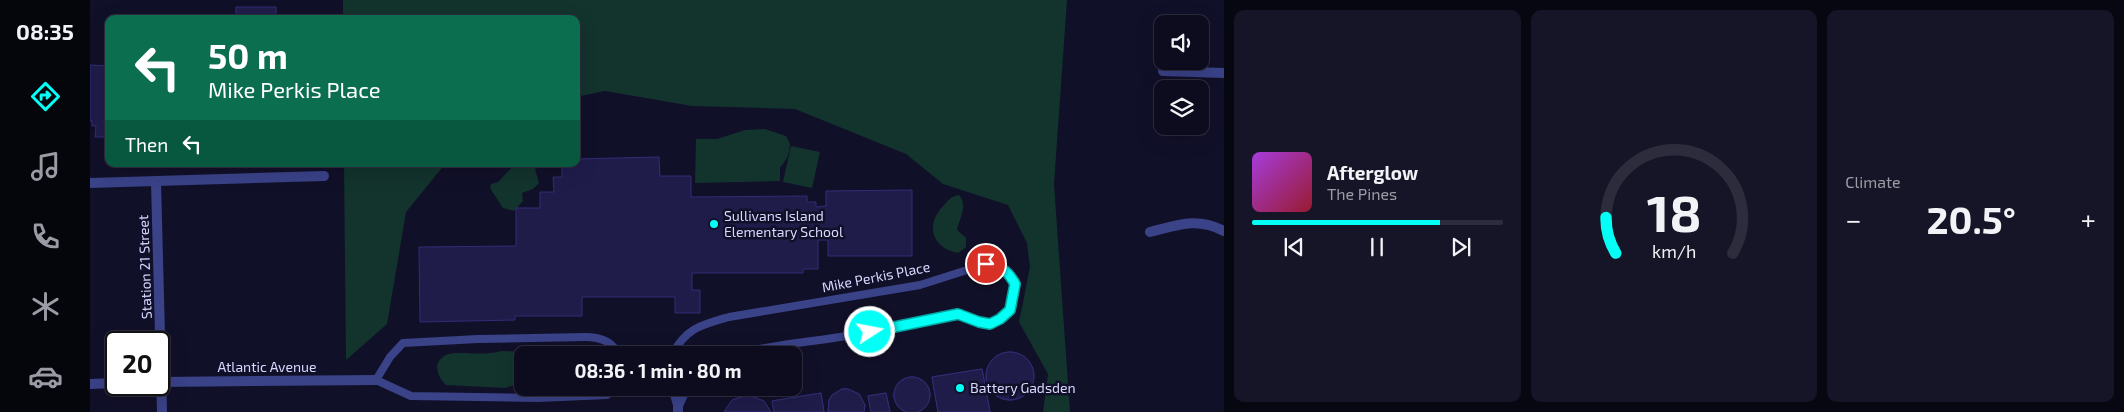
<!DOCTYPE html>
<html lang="en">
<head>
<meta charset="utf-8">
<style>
	body { margin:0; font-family:"Exo 2",sans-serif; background:#161528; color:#f1f3f6; height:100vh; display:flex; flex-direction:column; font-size:19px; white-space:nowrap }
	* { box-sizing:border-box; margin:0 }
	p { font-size:16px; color:#9a9ba4 }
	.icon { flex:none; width:28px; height:28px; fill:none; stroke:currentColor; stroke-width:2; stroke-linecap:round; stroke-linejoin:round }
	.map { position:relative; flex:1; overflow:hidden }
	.sheet { display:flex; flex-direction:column; gap:10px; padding:10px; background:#070711; width:900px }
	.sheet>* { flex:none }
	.hud { position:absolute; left:15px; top:15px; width:475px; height:152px; border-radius:10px; box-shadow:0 5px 20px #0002,0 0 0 1px #2d2c3d; background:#0b6e4f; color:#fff; overflow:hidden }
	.buttons { position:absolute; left:1064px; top:15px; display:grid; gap:10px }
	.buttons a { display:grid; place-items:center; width:55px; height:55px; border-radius:10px; background:#0d0c1f; box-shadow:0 5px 20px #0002,0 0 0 1px #2d2c3d; font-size:25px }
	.speed { position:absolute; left:15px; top:331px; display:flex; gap:10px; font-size:25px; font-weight:700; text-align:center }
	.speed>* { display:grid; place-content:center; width:65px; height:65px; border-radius:50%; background:#0d0c1f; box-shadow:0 5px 20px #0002,0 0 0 1px #2d2c3d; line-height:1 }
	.speed .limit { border:2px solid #111; border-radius:8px; background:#fff; color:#111 }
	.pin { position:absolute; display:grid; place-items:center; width:42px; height:42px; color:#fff; margin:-21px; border:2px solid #fff; border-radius:50%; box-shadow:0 1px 5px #0007 }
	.me { position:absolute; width:55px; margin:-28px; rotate:79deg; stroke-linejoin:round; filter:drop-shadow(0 0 4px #0008) }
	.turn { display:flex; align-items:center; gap:18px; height:105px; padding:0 20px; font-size:22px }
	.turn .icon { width:65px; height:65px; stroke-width:2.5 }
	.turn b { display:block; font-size:35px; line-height:42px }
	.then { display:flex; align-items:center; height:48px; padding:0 20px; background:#0003; gap:10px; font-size:19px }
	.big { font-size:38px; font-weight:700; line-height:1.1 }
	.sheet .card { flex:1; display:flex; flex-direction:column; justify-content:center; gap:8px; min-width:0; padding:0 18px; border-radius:10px; background:#161528 }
	.sheet .dial { align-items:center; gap:0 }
	.dial svg { height:130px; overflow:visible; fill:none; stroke:#2d2c3d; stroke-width:7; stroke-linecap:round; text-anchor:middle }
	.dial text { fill:#f1f3f6; stroke:none }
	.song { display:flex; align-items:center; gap:15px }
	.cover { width:60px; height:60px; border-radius:8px; background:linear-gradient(135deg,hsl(280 70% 55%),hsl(350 70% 35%)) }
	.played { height:5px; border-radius:2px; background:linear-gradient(90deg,#04fff7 75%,#2d2c3d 75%) }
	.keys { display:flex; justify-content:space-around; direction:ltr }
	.heat { display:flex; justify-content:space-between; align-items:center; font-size:28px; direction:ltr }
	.sheet .tiles { flex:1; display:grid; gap:10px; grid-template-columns:repeat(3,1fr) }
	.trip { position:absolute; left:424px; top:346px; width:288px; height:50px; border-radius:10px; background:#0d0c1f; box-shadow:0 5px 20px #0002,0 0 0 1px #2d2c3d; font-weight:700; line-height:50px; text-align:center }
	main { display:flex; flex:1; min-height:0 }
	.tabs { display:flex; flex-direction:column; width:90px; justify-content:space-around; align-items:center; background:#05050c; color:#9a9ba4 }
	.tabs .icon { width:35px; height:35px }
	.tabs .active { color:#04fff7 }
	.tabs b { font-size:22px; color:#f1f3f6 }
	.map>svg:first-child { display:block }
	.green { fill:#13332d }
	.building { fill:#1f1c4a; stroke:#322d76 }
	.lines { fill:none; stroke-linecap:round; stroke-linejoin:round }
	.service { stroke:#3a4288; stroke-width:8 }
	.minor { stroke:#3a4288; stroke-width:10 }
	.route-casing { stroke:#03a6a1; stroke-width:12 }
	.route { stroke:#04fff7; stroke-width:9 }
	.poi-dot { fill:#04fff7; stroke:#111029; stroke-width:2 }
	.labels { text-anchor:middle; stroke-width:5; stroke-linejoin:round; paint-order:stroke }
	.poi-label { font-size:14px; fill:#d8d8ff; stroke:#111029; text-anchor:start }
	.street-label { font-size:14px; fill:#d8d8ff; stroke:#111029 }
</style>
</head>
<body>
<main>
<nav class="tabs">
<b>08:35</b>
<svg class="icon active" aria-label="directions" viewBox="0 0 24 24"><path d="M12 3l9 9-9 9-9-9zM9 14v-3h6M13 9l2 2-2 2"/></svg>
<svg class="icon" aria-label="music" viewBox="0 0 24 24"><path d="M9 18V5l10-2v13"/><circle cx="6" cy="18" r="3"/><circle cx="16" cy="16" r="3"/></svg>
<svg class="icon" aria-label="phone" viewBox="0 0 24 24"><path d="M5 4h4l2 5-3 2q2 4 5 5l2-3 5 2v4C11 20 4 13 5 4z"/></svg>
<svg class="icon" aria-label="climate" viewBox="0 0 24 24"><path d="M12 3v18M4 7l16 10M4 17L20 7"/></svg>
<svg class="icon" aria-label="car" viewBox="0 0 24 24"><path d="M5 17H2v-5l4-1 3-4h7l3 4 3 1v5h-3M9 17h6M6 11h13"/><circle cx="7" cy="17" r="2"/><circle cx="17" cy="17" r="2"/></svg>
</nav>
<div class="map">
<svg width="1134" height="412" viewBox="0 0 1134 412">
	<rect width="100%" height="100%" fill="#111029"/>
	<g class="green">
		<polygon points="253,0 977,0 964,184 980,412 953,412 958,374 929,322 940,267 937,243 918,205 853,184 816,154 705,109 602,106 515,91 486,97 486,19 253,19"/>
		<polygon points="675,129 696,136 700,144 699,152 697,158 690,168 690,181 605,183 606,139 627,139 655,130"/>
		<polygon points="701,146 730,152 722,188 693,182"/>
		<polygon points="254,164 355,164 316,212 297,324 256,360"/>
		<polygon points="425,164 450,164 445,169 449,183 443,189 432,193 433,201 424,211 413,208 400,188 401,184 408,182"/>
		<path d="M869,195C878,206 870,217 867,230L876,238V247L868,253C842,248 835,225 853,206C858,201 861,196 869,195Z"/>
		<path d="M411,351L466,353L483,351L489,355H432V383L415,388L356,385C348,377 341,363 356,355C366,350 394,357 411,351Z"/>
	</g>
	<g class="building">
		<rect x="146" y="7" width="40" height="12"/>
		<polygon points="202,16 251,17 251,19 202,19"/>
		<polygon points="0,65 19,66 19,137 5,137 6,126 2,126 2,121 0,121"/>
		<polygon points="569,157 570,176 601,176 601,197 717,196 717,202 726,202 726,207 736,206 736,191 822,190 822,256 738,256 738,240 728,240 728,269 713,269 713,273 602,273 602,290 610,290 610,313 585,313 585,297 492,297 492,316 425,316 425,320 330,322 329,247 426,246 426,208 450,208 450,192 464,192 463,177 472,177 472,164 486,164 486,159"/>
		<circle cx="920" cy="376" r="24"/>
		<circle cx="920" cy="376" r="24"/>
		<polygon points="892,369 900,412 848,412 842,377"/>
		<polygon points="892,369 900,412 848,412 842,377"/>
		<circle cx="822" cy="395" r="18"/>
		<circle cx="822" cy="395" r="18"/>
		<polygon points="752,389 758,389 769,394 775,405 774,412 738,412 739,400 742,395"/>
		<polygon points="752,389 758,389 769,394 775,405 774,412 738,412 739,400 742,395"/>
		<polygon points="731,393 734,412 684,412 682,401"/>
		<polygon points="731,393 734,412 684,412 682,401"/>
		<polygon points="796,393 800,412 781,412 778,396"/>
		<polygon points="796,393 800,412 781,412 778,396"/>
		<polygon points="658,395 674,401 681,412 634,412 642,400"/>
		<polygon points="658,395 674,401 681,412 634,412 642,400"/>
	</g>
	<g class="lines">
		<g class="service">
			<path d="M582,355C596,328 611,325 639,317L830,285L896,264L908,266L919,273L925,284C924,300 921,319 901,323C888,326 877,313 865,314C831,318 797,329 763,335C723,342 682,344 643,355"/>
			<path d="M527,388L517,395L448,398L321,396L286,380L300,357L313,343L388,339L495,337C509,337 523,341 528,355"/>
			<polyline points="582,388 588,408"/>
			<polyline points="588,408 597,388"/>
		</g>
		<g class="minor">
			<polyline points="1073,71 1134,73"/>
			<polyline points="66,182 72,412"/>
			<polyline points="0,183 234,176"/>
			<path d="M1060,232C1088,225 1107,217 1134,231"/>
			<polyline points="69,382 286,380"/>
			<polyline points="0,384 26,383"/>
			<polyline points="588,412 588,408"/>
		</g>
	</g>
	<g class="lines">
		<g class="route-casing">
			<path id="route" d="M780,332L868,314L889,322L900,324L910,319L920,310L925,284C918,271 911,266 896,264"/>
		</g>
		<use href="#route" class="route"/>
	</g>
	<g class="poi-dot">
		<circle cx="624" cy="224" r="5"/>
		<circle cx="870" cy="388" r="5"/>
	</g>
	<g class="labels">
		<g class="poi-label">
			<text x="634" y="221">Sullivans Island<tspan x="634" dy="16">Elementary School</tspan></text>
			<text x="880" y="393">Battery Gadsden</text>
		</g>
		<g class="street-label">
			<text transform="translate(55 267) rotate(-92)" y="5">Station 21 Street</text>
			<text transform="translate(786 277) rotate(-11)" y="5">Mike Perkis Place</text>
			<text x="177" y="372">Atlantic Avenue</text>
		</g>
	</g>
</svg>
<div class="buttons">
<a><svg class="icon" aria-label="sound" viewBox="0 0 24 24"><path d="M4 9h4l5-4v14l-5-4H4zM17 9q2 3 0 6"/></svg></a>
<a><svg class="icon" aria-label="layers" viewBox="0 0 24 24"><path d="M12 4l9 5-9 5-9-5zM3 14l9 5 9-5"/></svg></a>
</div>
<div class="speed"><div class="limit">20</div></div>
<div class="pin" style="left:896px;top:264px;background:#d93025"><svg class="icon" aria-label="arrive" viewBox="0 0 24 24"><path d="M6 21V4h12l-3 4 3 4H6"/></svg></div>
<svg class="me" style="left:780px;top:332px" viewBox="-20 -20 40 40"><circle r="17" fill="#04fff7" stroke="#fff" stroke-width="3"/><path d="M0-11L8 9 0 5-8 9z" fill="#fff"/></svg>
<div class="trip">08:36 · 1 min · 80 m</div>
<div class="hud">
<div class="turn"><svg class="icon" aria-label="left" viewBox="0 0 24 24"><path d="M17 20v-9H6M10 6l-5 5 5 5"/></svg><div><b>50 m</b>Mike Perkis Place</div></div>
<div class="then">Then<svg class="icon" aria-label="left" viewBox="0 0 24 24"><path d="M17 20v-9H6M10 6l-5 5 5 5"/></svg></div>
</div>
</div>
<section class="sheet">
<div class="tiles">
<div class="card">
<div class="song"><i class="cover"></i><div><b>Afterglow</b><p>The Pines</p></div></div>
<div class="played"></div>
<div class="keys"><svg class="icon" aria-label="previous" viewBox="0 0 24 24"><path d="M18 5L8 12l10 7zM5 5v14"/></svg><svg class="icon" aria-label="pause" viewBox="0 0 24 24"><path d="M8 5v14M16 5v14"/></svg><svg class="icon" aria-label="next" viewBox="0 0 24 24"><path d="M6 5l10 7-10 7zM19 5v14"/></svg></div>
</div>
<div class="card dial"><svg viewBox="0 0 100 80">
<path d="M14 69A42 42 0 1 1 86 69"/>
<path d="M14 69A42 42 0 0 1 8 47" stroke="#04fff7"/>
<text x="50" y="56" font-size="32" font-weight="700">18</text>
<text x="50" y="72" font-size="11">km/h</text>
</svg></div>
<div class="card"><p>Climate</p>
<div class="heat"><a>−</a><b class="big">20.5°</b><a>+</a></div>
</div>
</div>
</section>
</main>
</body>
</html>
